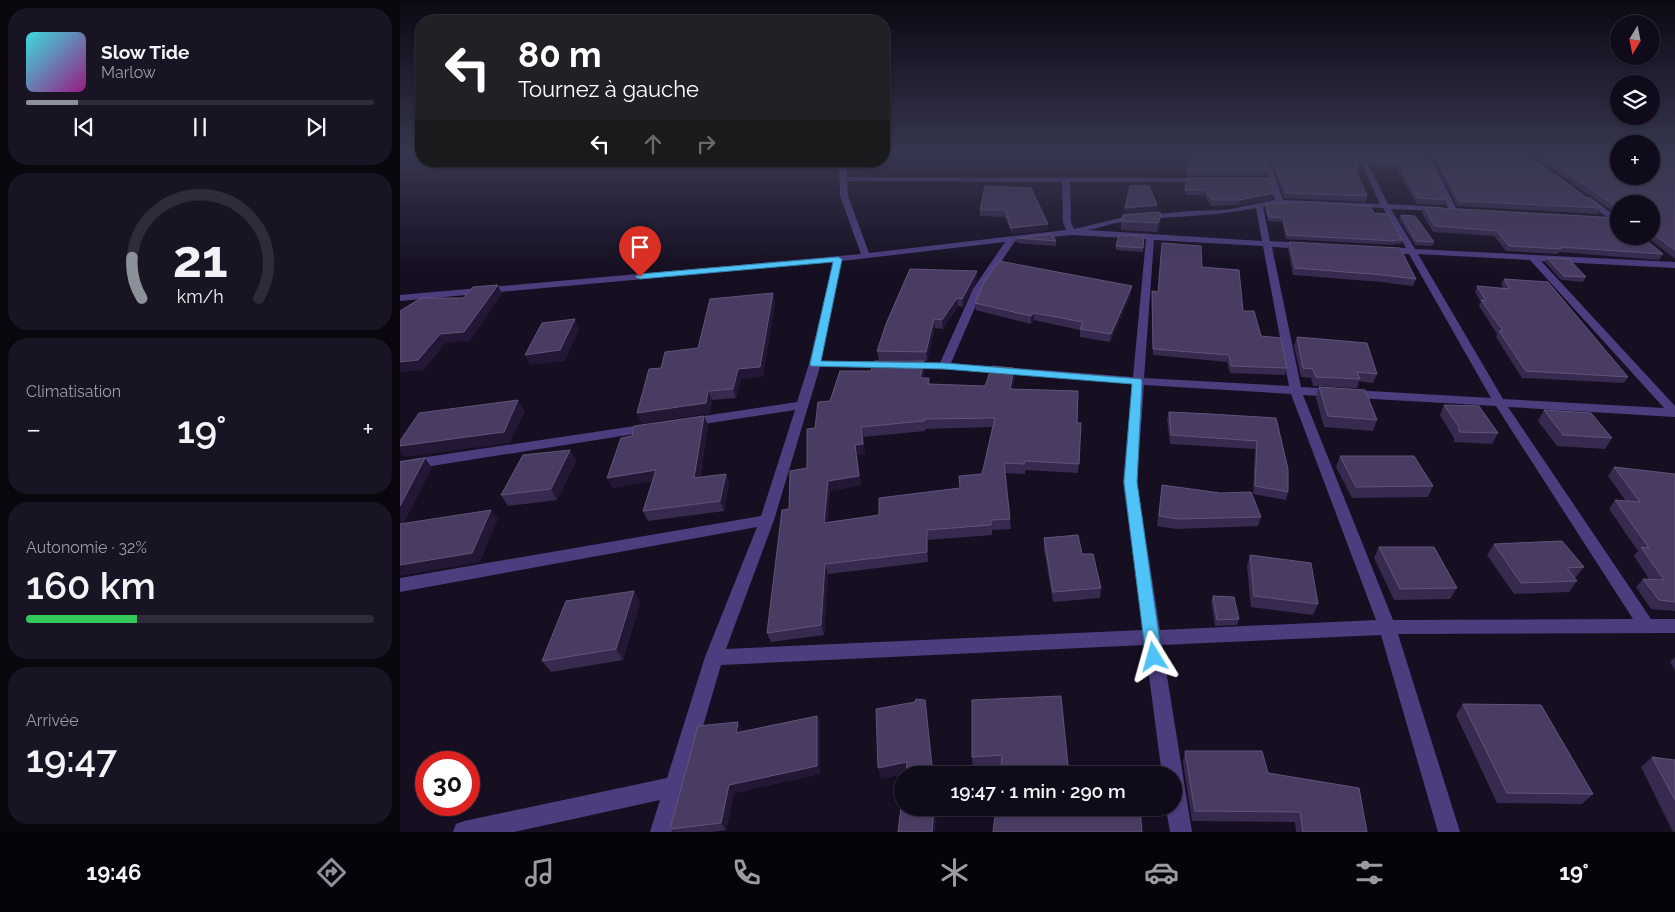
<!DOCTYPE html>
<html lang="fr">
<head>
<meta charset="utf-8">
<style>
	body { margin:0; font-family:Raleway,sans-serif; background:#191423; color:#f1f3f6; height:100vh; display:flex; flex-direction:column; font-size:19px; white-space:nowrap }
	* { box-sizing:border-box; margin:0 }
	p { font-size:16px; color:#9c9ba2 }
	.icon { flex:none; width:28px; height:28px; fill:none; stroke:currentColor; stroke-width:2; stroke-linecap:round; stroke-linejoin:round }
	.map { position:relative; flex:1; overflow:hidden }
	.side { display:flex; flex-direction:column; gap:8px; padding:8px; background:#09060e; width:400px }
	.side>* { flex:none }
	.top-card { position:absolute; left:15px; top:15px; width:475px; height:152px; border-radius:20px; box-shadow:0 1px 4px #0004,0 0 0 1px #302b39; background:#202124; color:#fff; overflow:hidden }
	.needle { width:32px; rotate:190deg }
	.fabs { position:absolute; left:1210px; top:15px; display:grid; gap:10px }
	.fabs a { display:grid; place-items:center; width:50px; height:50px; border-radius:50%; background:#100b1a; box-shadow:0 1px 4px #0004,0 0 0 1px #302b39; font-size:25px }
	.speed { position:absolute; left:15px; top:751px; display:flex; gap:10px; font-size:25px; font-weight:700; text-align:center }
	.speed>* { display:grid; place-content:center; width:65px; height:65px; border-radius:50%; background:#100b1a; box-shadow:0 1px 4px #0004,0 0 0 1px #302b39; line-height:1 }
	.speed .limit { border:8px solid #d22; background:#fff; color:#111 }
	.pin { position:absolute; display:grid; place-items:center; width:42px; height:42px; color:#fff; margin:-51px -21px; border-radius:50% 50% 50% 0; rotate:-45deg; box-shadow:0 0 5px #0007 }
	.pin .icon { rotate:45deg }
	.me { position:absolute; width:55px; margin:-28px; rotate:352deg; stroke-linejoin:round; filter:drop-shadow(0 0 4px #0008) }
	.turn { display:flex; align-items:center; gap:18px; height:105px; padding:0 20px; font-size:22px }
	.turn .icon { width:65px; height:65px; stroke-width:2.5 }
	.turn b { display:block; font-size:35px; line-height:42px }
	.lanes { display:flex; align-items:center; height:48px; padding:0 20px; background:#0003; justify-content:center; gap:25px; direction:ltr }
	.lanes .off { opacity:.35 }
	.big { font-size:38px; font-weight:600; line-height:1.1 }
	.side .widget { flex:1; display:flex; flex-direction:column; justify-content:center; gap:8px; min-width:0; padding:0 18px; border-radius:20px; background:#191423 }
	.side .dial { align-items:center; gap:0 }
	.dial svg { height:130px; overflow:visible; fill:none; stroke:#302b39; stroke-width:7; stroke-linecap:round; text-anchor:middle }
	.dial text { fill:#f1f3f6; stroke:none }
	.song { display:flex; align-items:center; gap:15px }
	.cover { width:60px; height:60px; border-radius:8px; background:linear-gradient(135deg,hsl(180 70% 55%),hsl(310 70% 35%)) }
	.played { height:5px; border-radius:2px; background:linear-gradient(90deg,#8c9099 15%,#302b39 15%) }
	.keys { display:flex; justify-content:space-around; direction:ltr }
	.heat { display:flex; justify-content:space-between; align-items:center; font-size:28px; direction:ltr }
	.charge { height:8px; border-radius:4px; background:linear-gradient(90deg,#34c759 32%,#302b39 0) }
	.trip { position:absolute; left:494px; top:766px; width:288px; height:50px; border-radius:25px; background:#100b1a; box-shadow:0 1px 4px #0004,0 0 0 1px #302b39; font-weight:600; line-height:50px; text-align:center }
	.tabs { display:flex; height:80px; justify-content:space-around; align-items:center; background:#06040a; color:#9c9ba2 }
	.tabs .icon { width:35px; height:35px }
	.tabs .selected { color:#8c9099 }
	.tabs b { font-size:22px; color:#f1f3f6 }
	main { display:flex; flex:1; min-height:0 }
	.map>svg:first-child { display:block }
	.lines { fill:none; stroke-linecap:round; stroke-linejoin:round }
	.minor { fill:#4c3d7f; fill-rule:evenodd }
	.wall { fill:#38294f; fill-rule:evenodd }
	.shaded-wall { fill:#231735 }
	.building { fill:#4a3b62; stroke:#61537a; fill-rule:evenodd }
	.route { fill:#4fc3f7; stroke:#337fa1 }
</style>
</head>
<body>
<main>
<section class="side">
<div class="widget">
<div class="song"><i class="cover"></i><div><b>Slow Tide</b><p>Marlow</p></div></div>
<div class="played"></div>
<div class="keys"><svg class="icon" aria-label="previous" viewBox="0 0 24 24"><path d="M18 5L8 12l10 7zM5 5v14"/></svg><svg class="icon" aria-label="pause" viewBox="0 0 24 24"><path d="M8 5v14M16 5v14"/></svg><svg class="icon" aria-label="next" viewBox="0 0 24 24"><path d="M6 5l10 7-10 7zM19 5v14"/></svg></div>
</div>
<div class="widget dial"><svg viewBox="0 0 100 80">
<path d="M14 69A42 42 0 1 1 86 69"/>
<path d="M14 69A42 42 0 0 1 8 44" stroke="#8c9099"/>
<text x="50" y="56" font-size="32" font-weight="700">21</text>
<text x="50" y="72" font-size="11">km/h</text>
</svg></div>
<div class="widget"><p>Climatisation</p>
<div class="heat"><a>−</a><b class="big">19°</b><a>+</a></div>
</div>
<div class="widget"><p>Autonomie · 32%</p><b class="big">160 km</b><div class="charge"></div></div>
<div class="widget"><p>Arrivée</p><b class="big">19:47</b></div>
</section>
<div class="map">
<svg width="1275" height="832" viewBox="0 0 1275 832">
	<rect width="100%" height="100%" fill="#160f22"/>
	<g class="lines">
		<g class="minor">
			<path d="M861,153H867L883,200L980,204L957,153H963L988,204L1040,207L1044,209L1040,211L991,209L1015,249L1275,262V268L1141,261L1275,406V417L1108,407L1251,619H1275V633L998,634L1060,832H1038L981,635L762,645L792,832H770L766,808H772V775H762L745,645L321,665L272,832H250L260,800L114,832H53L56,824L64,821L267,778L305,657L357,527L0,592V578L361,516L395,410L290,426L284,422L290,418L397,402L409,364L433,262L0,301V295L461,254L440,196L439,161H445L447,177L803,178L807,180L803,182H670L671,222L674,229L720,218L790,211L826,210L875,200ZM447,181L662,182L663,222L666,230L469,253L448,196ZM906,204L983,208L1006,248L985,247L981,250L985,253L1009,254L1091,398L901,387L872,247L906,249L910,246L906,243L870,241L863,207ZM856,208L862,241L688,230C699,228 710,224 721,222C766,216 811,217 856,208ZM671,235L746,239L733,377L551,363L583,289L615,241ZM754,240L863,246L889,386L744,378ZM605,242L573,289L540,363H509L503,366L509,369H544L732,384L723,482L743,630L326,649L374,520L420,367L489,368L495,365L489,362L421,361L442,261ZM1018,254L1130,260L1264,408L1103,399ZM744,385L891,394L976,620L760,630L737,482ZM903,395L1096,406L1233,619L993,620Z"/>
			<polygon points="1015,153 1022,153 1034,164 1057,210 1056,212 1050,212 1027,165"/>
			<polygon points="1184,197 1190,197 1219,219 1219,225 1184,201"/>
			<polygon points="248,424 254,428 253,431 0,471 0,461"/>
		</g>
	</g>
	<g class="wall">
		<polygon points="790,153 867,171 866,176 787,176"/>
		<polygon points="868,153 959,153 962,161 961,166 958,166 958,167 957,172 967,196 966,202 884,198"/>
		<polygon points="964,153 1019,153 1047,200 1045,205 1017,204 996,168 972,167"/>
		<polygon points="1024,153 1125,153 1201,208 1198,214 1057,206 1036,163"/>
		<polygon points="1130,153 1275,153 1275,259 1246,236 1251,236 1251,204 1219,204 1219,236 1263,254 1259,260 1159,252 1158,254 1106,251 1094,236 1033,232 1022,213 1024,207 1218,218 1218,215"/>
		<polygon points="787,178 873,199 839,205 811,206 805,195 785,195"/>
		<polygon points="585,186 648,224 648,230 612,234 605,217 580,216 580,210"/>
		<polygon points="866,204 974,213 1002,240 1001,244 994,244 994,245 886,239 882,222 868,221 865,209"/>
		<polygon points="756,212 760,225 757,232 721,230 721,221"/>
		<polygon points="1001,215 1034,242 1032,246 1015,245 999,219"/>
		<polygon points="744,236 743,252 716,250 716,246"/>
		<polygon points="617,238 656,241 656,246 617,243"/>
		<polygon points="889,242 1016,279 1013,286 981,282 893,275 888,249"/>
		<polygon points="1147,258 1186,277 1183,282 1161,280 1145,262"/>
		<polygon points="802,267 843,311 861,336 887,368 885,375 830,373 827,362 753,355 752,298 752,291 758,292"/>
		<polygon points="577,271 577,280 563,307 558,306 543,329 535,328 527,361 479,360 477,351"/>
		<polygon points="1104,279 1228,377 1224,383 1122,378 1096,337 1097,334 1079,306 1081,302 1075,292 1077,286 1103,288 1101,284"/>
		<polygon points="731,294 710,342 680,337 680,330 634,320 631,324 576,310 575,303"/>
		<polygon points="375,302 363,376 341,379 336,398 312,400 310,413 242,423 237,413 261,368 298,348"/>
		<polygon points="897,337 977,374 973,383 959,381 957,388 913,386 911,378 901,377 894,346"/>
		<path d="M524,361L525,371L523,378H529L530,384L585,386L615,377L612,389L677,423H681L678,473L625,470V474L605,473L611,529L592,530V535L528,540V562L428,574L424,635L371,642L367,633L389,509L407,468L415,428L430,401L471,371ZM592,427L582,474L560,488L479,515L427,522L430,491L461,485L457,455L465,454L463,437L525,431V429Z"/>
		<polygon points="919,387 977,420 973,431 924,427 916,398"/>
		<polygon points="1044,405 1098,433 1092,444 1054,442 1054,438 1040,415"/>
		<polygon points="1144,410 1212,438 1205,449 1157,446 1138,421"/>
		<polygon points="769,412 876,418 888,492 886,500 853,494 855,449 770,444 767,420"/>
		<polygon points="304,416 308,425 300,477 326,474 329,484 324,511 248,521 243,511 252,481 213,488 207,478 232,436"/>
		<polygon points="170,450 176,461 157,500 108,506 101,495"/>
		<polygon points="940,456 1033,486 1028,497 952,498 936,467"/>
		<polygon points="1214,467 1275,474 1275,611 1251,609 1236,587 1243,579 1249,579 1234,556 1238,551 1209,509 1215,500 1226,501 1208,476"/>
		<polygon points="762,485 861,517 858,526 776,529 757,526"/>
		<polygon points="644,538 682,554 701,588 700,598 653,602 644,548"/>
		<polygon points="1094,544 1184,567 1175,578 1177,581 1169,592 1114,594 1087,555"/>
		<polygon points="979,547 1057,588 1050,599 994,600 974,558"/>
		<polygon points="850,555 918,604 913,615 851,607 847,566"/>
		<polygon points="234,591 240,602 223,660 151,672 142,661"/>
		<polygon points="813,596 839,619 837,625 815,626 811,601"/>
		<polygon points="1275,657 1275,670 1270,662"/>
		<polygon points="572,700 669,775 601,766 573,768 572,757"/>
		<polygon points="1063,704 1193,794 1182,804 1097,803 1056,715"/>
		<polygon points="417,716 420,724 420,774 334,793 326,830 312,832 273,832 270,829 342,730 342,731"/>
		<polygon points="785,751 868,773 967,832 896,832 895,822 792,821 783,762"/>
		<polygon points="1252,757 1275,760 1275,832 1273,832 1241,767"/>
	</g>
	<g class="shaded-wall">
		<polygon points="874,193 873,199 839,205 840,200"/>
		<polygon points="757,205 756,213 724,216 725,208"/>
		<polygon points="761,216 760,225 757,232 758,223"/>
		<polygon points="648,224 648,230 612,234 611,228"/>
		<polygon points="577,271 577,280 563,307 562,299"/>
		<polygon points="98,285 102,294 70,341 45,343 24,370 0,372 0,362 40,334"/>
		<polygon points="732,286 731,294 710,342 711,334"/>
		<polygon points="373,293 375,302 363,376 341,379 336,398 333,389 338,369"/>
		<polygon points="557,298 558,306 543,329 542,320"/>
		<polygon points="634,313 634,320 631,324 631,316"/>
		<polygon points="175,319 179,329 165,361 130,365 125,355"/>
		<polygon points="534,319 535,328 527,361 526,352"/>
		<polygon points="524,361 525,371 521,387 520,378"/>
		<polygon points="614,368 615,377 610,398 610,389"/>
		<polygon points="308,391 312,400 310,413 242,423 237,413"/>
		<polygon points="118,400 125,411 110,443 5,457 0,451 0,446"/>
		<polygon points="304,416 308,425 298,487 294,478"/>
		<polygon points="461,427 465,454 457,455 461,485 430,491 427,533 424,523 428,481 455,445"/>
		<polygon points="170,450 176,461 157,500 151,489"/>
		<polygon points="25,458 32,468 0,531 0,506"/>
		<polygon points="256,470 260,480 213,488 207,478"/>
		<polygon points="326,474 329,484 324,511 320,501"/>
		<polygon points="91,510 98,519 80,562 0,576 0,565"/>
		<polygon points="527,530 528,540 528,562 527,552"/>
		<polygon points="425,564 428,574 424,635 421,625"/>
		<polygon points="234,591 240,602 223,660 216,649"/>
		<polygon points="525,700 527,710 533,775"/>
		<polygon points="417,716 420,724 420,774 334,793 326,830 321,823 329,785"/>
		<polygon points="338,722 342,730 340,740 336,733"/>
		<polygon points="507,762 510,773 481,779 478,768"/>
		<polygon points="534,808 537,808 537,810 535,832 532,832"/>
	</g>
	<g class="building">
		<polygon points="790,153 861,153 867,171 788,171"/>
		<polygon points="870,153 959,153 962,161 956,161 958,167 954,167 967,196 886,193"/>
		<polygon points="968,153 1019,153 1027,161 1047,200 1018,198 998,163 973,162"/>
		<polygon points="1031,153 1125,153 1201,208 1059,201 1037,158"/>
		<polygon points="1139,153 1219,153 1219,176 1251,176 1251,153 1275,153 1275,198 1274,198 1275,198 1275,250 1251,232 1251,204 1219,204 1219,209"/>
		<polygon points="787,178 870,178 874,193 840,200 812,200 806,190 785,190"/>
		<polygon points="585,186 631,188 648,224 611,228 605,210 580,210"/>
		<polygon points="730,186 749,186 757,205 725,208"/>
		<polygon points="907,202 970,206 974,213 988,214 1002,240 995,240 995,241 887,235 883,218 869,217 866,204"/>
		<polygon points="1024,207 1219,218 1219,236 1241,236 1263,254 1160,247 1161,249 1109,246 1097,231 1035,226"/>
		<polygon points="760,212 761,216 758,223 721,221 723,215"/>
		<polygon points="1001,215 1015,216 1034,242 1016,241"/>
		<polygon points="652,234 656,241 617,238"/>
		<polygon points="719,235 744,236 743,248 716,246"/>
		<polygon points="889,242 1000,248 1016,279 983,275 895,268"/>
		<polygon points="762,243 801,246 802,267 839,270 843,311 854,311 861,336 881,338 887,368 831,366 829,355 753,349 752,291 758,292"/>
		<polygon points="1147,258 1169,259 1186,277 1164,276"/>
		<polygon points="599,261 732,286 711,334 680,329 683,322 634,313 631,316 575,303 584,282"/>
		<polygon points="510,269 577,271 562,299 557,298 542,320 534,319 526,352 477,351 486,324"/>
		<polygon points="1104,279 1148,282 1228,377 1126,371 1099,331 1103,331 1081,300 1086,301 1077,286 1110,289"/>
		<polygon points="98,285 64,332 40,334 18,360 0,362 0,311 21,298 63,298 73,287"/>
		<polygon points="373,293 360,367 338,369 333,389 308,391 306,403 237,413 249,369 261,368 265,352 298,348 310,299"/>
		<polygon points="175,319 160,350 125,355 142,323"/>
		<polygon points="897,337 967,343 977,374 957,372 960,379 916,377 913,369 903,368"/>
		<path d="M474,361H524L520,378H529L528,384L585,386L592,366L614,368L610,389L678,391L677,423H681L679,464L625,461L624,464L604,463L610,519L591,520V525L527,530V552L425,564L421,625L367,633L382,510L389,509L390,471L407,468V429L415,428L418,402L430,401L440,371H471ZM595,418L582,474L559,476L560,488L479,498V515L424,523L428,481L459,476L455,445L463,444L461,427L524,421V419Z"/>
		<polygon points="919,387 965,390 977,420 928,416"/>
		<polygon points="118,400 104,432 0,446 0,441 19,413"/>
		<polygon points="1044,405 1079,406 1098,433 1059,432 1059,427"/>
		<polygon points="1144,410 1191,413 1212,438 1163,435"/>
		<polygon points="769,412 810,414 876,418 888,469 888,492 855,486 857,441 771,435"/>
		<polygon points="304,416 294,478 326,474 320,501 243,511 256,470 207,478 221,438 232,436 234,426"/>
		<polygon points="170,450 151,489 101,495 123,455"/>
		<polygon points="940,456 1014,456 1033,486 956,487"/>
		<polygon points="25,458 0,506 0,462"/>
		<polygon points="1214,467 1275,474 1275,602 1259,600 1243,579 1264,580 1241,547 1249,548 1215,500 1240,502"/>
		<polygon points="762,485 820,493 851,492 861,517 778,519 759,516"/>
		<polygon points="91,510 72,553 0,565 0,524"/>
		<polygon points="678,535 682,554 693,554 701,588 653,592 644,538"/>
		<polygon points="1162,541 1184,567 1167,568 1177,581 1121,583 1094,544"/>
		<polygon points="979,547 1034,547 1057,588 1000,589"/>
		<polygon points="850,555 911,563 918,604 854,596"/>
		<polygon points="234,591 216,649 142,661 166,601"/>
		<polygon points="813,596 834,597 839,619 817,620"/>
		<polygon points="661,696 669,775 600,775 602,755 572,757 572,700"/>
		<polygon points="516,699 525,700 533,775 506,775 507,762 478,768 476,709 515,702"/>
		<polygon points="1063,704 1141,705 1193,794 1107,793"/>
		<polygon points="417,716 417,766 329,785 321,823 270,829 298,726 338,722 336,733"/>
		<polygon points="785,751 862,751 868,773 959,788 967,832 903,832 900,812 795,811"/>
		<polygon points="1252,757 1275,760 1275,800"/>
		<polygon points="502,799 502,808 534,808 532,832 498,832"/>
		<polygon points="596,808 740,808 742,832 593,832"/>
	</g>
	<linearGradient id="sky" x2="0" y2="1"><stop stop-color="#0c0813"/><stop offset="0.57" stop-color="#36374f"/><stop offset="1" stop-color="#36374f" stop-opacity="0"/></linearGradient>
	<rect width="1275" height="270" fill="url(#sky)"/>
	<polygon class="route" points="438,257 442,259 421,361 544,363 741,379 742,381 737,482 762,657 760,662 754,664 748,662 746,657 724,482 732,384 544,369 411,366 410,364 433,262 240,279 235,277 240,274"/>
</svg>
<div class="fabs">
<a><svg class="needle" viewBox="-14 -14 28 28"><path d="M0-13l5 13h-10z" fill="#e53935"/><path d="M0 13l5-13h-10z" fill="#9c9ba2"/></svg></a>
<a><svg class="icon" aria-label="layers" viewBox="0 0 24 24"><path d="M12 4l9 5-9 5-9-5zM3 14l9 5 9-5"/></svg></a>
<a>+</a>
<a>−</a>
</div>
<div class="speed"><div class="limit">30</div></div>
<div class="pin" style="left:240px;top:277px;background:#d93025"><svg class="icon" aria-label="arrive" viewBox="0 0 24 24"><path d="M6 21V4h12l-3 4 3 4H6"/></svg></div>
<svg class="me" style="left:754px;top:657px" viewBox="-20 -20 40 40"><path d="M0-17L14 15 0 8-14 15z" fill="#4fc3f7" stroke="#fff" stroke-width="4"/></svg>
<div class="trip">19:47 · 1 min · 290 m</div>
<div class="top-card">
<div class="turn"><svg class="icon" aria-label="left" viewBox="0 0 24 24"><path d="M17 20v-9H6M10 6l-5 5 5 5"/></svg><div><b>80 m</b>Tournez à gauche</div></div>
<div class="lanes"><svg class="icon" aria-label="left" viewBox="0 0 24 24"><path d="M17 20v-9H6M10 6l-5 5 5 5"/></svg><svg class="icon off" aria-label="ahead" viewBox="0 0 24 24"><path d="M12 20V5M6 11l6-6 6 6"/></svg><svg class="icon off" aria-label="right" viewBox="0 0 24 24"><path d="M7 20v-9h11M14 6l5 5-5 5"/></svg></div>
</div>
</div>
</main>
<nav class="tabs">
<b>19:46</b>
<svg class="icon selected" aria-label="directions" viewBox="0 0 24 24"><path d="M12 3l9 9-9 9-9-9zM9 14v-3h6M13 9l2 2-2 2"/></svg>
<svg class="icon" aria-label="music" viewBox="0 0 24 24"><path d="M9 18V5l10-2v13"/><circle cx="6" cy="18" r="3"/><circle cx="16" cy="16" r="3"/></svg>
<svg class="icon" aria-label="phone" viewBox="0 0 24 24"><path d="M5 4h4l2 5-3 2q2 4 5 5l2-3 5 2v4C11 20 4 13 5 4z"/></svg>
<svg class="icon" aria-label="climate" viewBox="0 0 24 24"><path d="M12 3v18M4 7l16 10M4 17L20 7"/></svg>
<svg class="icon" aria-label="car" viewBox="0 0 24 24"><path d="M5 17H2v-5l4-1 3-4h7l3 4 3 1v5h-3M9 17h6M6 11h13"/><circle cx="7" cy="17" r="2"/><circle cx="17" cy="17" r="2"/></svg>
<svg class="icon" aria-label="filters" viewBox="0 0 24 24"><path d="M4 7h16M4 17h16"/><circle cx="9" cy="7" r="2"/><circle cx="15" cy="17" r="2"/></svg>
<b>19°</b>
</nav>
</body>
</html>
